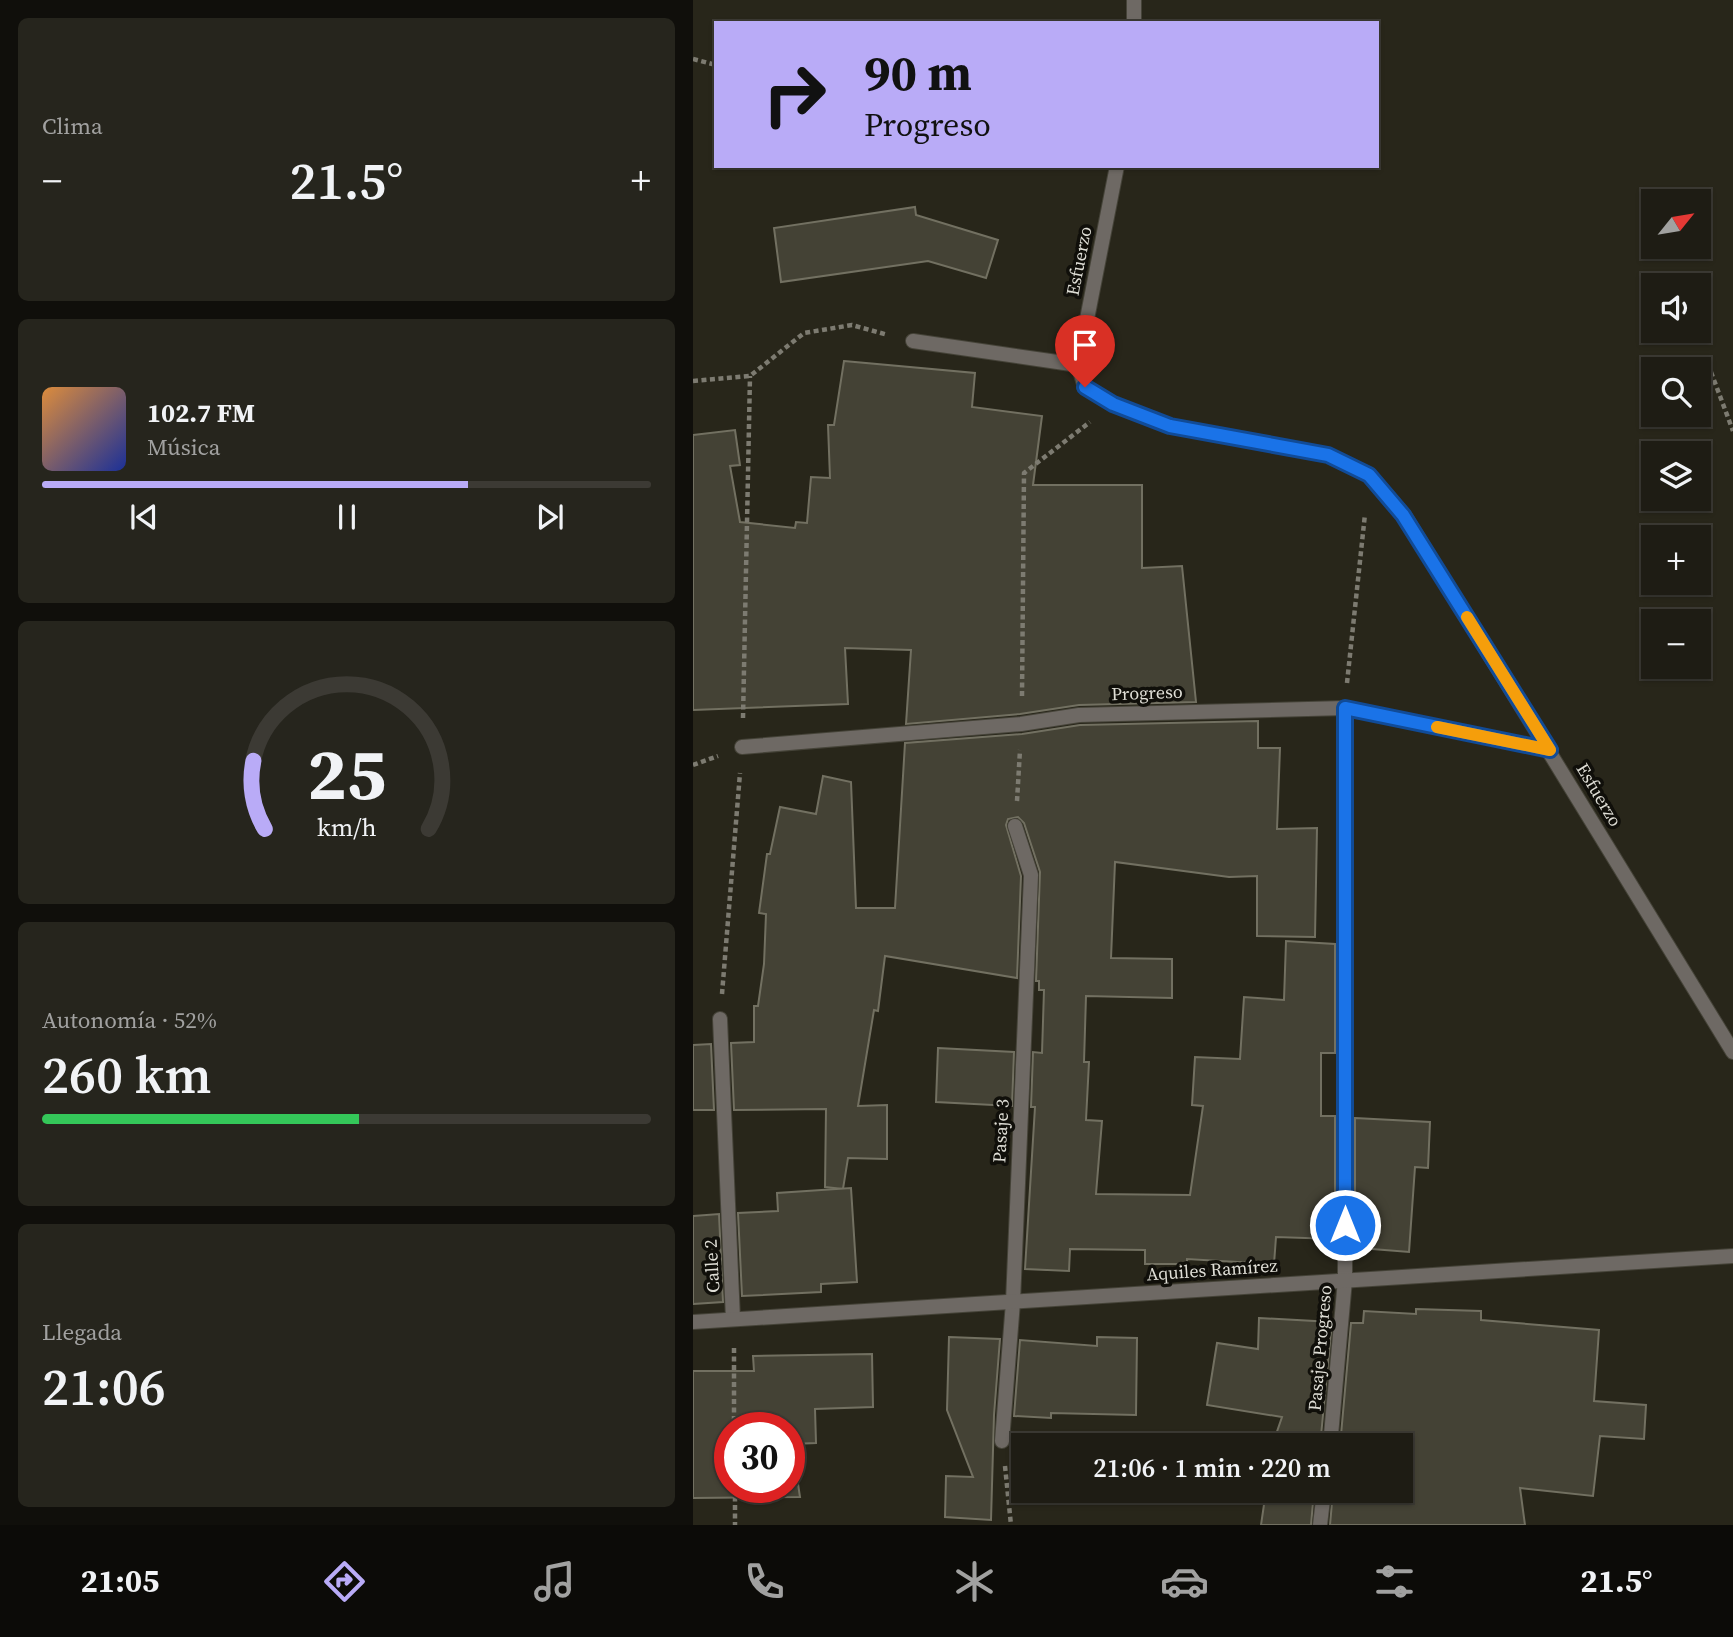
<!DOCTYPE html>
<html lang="es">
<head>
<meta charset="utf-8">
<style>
	body { margin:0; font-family:"Source Serif 4",serif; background:#26251d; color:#f1f3f6; height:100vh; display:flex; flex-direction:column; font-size:26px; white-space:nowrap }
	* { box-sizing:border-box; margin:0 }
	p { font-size:23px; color:#a1a1a0 }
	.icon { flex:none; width:38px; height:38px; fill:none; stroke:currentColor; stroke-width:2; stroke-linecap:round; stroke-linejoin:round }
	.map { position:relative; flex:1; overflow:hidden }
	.details { display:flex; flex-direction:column; gap:18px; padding:18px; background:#100f0b; width:693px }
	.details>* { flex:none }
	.guide { position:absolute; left:21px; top:21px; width:665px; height:147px; border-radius:0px; box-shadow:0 2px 5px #0004,0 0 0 2px #3c3a34; background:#b9abf7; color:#111; overflow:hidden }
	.needle { width:46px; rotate:60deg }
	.controls { position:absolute; left:948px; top:189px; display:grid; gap:14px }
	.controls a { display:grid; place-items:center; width:70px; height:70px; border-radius:0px; background:#1e1c14; box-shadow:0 2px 5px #0004,0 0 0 2px #3c3a34; font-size:35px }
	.speed { position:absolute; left:21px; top:1412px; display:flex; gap:14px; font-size:35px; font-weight:700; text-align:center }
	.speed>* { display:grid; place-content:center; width:91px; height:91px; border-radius:50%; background:#1e1c14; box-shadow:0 2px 5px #0004,0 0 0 2px #3c3a34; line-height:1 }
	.speed .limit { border:10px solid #d22; background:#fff; color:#111 }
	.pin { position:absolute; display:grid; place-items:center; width:60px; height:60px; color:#fff; margin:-72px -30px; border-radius:50% 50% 50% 0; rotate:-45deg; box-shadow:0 0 7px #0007 }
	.pin .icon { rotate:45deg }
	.me { position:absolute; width:77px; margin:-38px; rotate:0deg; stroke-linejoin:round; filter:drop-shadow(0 0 5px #0008) }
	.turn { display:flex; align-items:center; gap:24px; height:147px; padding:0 35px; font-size:32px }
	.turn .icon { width:91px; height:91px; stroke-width:2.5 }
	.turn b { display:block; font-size:49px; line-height:60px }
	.big { font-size:52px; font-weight:600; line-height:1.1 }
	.details .tile { flex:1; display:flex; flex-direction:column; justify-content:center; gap:10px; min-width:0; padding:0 24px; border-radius:10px; background:#26251d }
	.details .dial { align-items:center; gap:0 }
	.dial svg { height:182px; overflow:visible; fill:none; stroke:#3c3a34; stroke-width:7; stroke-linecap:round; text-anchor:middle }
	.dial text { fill:#f1f3f6; stroke:none }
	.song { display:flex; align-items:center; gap:21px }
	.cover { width:84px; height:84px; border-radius:10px; background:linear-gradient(135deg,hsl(30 70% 55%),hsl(230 70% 35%)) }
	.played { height:7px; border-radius:4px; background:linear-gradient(90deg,#b9abf7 70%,#3c3a34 70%) }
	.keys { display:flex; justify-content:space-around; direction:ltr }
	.heat { display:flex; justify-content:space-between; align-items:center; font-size:38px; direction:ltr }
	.charge { height:10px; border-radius:5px; background:linear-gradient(90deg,#34c759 52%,#3c3a34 0) }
	.trip { position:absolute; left:318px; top:1433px; width:402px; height:70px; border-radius:0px; background:#1e1c14; box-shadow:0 2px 5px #0004,0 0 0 2px #3c3a34; font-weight:600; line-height:70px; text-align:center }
	.tabs { display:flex; height:112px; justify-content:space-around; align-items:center; background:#0c0b08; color:#a1a1a0 }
	.tabs .icon { width:49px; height:49px }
	.tabs .active { color:#b9abf7 }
	.tabs b { font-size:32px; color:#f1f3f6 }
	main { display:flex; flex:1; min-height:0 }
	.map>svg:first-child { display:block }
	.building { fill:#444235; stroke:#727061; stroke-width:2; fill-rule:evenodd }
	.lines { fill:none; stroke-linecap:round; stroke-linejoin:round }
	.minor-casing { stroke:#454338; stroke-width:16 }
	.tertiary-casing { stroke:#454338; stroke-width:16 }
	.path { stroke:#7d7b71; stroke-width:4.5; stroke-dasharray:5 3.5; stroke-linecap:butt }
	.minor { stroke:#6e6964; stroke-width:14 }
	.tertiary { stroke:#6e6964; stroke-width:14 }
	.route-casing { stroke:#114b97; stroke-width:18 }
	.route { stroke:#1a73e8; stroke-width:12 }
	.slow { stroke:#f59e0b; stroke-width:12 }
	.labels { text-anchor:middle; stroke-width:7; stroke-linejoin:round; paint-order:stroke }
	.street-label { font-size:18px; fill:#dfded6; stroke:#100f0a }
</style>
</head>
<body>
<main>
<section class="details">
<div class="tile"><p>Clima</p>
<div class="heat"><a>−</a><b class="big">21.5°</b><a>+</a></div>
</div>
<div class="tile">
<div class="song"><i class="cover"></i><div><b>102.7 FM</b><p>Música</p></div></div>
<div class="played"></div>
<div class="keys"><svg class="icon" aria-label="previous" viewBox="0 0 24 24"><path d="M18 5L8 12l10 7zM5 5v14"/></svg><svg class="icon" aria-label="pause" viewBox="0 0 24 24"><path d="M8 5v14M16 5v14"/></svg><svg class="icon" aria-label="next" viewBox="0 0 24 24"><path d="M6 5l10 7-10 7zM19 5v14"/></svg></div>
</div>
<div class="tile dial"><svg viewBox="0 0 100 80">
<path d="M14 69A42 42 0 1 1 86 69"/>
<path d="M14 69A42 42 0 0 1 9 39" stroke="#b9abf7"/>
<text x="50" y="56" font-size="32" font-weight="700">25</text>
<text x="50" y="72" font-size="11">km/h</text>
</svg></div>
<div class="tile"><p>Autonomía · 52%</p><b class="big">260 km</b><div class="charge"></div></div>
<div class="tile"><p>Llegada</p><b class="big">21:06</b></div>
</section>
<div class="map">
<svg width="1040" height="1525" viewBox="0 0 1040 1525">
	<rect width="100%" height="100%" fill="#28261a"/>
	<g class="building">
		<polygon points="222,207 223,215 305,240 293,278 235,261 88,282 81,228"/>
		<polygon points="151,361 282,373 279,407 349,416 340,485 449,485 449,568 489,566 503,702 386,705 327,714 213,724 218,650 152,648 155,704 0,710 0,435 42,430 47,465 37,466 47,522 102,528 103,522 114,523 118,477 137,478 135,425 141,425"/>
		<polygon points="565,721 565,748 587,748 584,829 624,828 622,937 564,936 564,876 536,877 422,862 418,958 479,959 479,998 393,996 391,1062 396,1062 393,1120 409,1121 403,1194 497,1195 510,1106 499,1105 502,1057 547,1059 551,997 591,1000 593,941 642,944 642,1053 628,1053 628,1116 642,1116 642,1239 583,1237 581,1264 494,1259 494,1264 452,1264 452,1250 377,1249 376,1271 332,1269 342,1107 338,1107 340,1052 349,1053 351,990 346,990 346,981 343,981 347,872 331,823 325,817 315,819 313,825 328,876 324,978 192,956 185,1011 181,1010 165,1106 194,1105 194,1159 155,1158 150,1189 132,1187 133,1109 41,1110 38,1043 61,1042 61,1006 65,1006 71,964 73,914 66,913 74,854 77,854 87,807 123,814 130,776 158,782 163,908 202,908 212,743 329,734 387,725"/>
		<polygon points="18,1044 21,1110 0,1110 0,1045"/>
		<polygon points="245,1048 321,1052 319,1106 243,1102"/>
		<polygon points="662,1118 737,1122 735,1168 722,1167 716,1252 667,1248 667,1240 662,1240"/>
		<polygon points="158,1188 164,1282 128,1284 128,1292 49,1296 45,1213 85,1211 84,1193"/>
		<polygon points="26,1214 30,1302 0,1304 0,1216"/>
		<polygon points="723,1309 788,1311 788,1320 906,1330 901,1401 953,1405 951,1439 907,1436 900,1496 827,1488 832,1525 637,1525 640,1491 709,1491 709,1446 647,1446 658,1323 670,1323 671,1311 723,1314"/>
		<polygon points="566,1318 639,1322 627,1446 579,1446 589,1417 514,1405 524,1343 565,1349"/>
		<polygon points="256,1337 307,1339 301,1415 298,1520 252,1517 253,1476 280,1477 254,1410"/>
		<polygon points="404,1337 444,1338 443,1415 358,1413 358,1418 321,1416 327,1340 404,1346"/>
		<path d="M179,1354L180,1407L122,1409L123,1443L99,1444L107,1497L0,1498V1371H61L60,1356ZM37,1428H96V1488H37Z"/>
		<polygon points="573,1491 621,1491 618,1525 568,1525"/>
	</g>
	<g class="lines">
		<g class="minor-casing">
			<g id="minor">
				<polyline points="441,0 441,23"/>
				<polyline points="424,166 385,365 392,387 420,404 477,426 635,455 676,475 711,515 1040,1052"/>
				<polyline points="220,341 385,365"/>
				<polyline points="49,747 328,724 386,715 652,708 857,750"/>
				<polyline points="27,1019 40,1319"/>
				<polyline points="309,1441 320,1302 338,875 322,826"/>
				<polyline points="637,1446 652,1280 652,708"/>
				<polyline points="627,1525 631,1491"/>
			</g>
		</g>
		<g class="tertiary-casing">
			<polyline id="tertiary" points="0,1322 1040,1256"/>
		</g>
		<g class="path">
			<polyline points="0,59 23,65"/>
			<polyline points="1018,372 1040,431"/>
			<polyline points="0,381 57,376 111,333 159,325 195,335"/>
			<polyline points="654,683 672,514"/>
			<polyline points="329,696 331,473 397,422"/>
			<polyline points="50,718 57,376"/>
			<polyline points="0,765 25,756"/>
			<polyline points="324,801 327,750"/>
			<polyline points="29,994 47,773"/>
			<polyline points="41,1348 41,1428"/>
			<polyline points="312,1466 318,1525"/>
			<polyline points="42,1488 42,1525"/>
		</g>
		<use href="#minor" class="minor"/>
		<use href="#tertiary" class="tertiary"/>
	</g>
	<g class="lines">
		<g class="route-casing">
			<polyline id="route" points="392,387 420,404 477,426 635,455 676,475 710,515 857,750 652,708 652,1225"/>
		</g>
		<use href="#route" class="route"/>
		<polyline class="slow" points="744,727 857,750 774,617"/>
	</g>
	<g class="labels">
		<g class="street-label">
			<text transform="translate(386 261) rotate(-79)" y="6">Esfuerzo</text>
			<text transform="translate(454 693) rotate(-2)" y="6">Progreso</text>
			<text transform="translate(906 795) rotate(59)" y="6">Esfuerzo</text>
			<text transform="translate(308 1131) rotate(-87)" y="6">Pasaje 3</text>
			<text transform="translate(19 1266) rotate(-93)" y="6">Calle 2</text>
			<text transform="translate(519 1270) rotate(-4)" y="6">Aquiles Ramírez</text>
			<text transform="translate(627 1348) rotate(-85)" y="6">Pasaje Progreso</text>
		</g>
	</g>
</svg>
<div class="controls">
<a><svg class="needle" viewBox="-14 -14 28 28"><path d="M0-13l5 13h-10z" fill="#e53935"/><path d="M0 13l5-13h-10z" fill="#a1a1a0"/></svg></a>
<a><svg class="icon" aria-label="sound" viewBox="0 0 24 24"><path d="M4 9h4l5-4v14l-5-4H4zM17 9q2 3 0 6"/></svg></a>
<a><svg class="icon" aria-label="search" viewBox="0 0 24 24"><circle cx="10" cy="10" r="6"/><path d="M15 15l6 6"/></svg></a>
<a><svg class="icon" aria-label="layers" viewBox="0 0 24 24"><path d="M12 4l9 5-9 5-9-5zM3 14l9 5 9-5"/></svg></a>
<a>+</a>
<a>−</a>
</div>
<div class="speed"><div class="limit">30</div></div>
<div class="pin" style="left:392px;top:387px;background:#d93025"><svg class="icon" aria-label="arrive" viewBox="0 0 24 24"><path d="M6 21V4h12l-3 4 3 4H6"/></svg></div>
<svg class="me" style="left:652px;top:1225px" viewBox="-20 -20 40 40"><circle r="17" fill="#1a73e8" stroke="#fff" stroke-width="3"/><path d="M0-11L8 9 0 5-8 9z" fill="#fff"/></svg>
<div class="trip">21:06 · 1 min · 220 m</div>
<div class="guide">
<div class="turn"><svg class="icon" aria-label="right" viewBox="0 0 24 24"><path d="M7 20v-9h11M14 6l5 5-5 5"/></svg><div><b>90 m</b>Progreso</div></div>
</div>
</div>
</main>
<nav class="tabs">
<b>21:05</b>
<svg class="icon active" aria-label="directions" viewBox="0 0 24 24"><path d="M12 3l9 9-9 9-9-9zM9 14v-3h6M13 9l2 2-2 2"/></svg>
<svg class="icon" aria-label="music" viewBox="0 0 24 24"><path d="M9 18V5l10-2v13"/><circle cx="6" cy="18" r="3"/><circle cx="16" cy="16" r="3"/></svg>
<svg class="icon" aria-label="phone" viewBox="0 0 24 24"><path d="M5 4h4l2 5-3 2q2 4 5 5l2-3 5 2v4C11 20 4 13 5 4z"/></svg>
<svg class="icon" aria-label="climate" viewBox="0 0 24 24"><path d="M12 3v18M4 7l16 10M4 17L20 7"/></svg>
<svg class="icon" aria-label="car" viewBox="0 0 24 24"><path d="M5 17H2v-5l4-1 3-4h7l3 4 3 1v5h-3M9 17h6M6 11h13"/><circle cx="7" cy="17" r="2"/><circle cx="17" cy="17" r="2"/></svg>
<svg class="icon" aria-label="filters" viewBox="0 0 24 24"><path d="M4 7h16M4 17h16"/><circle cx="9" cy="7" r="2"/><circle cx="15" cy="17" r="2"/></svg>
<b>21.5°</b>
</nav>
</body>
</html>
